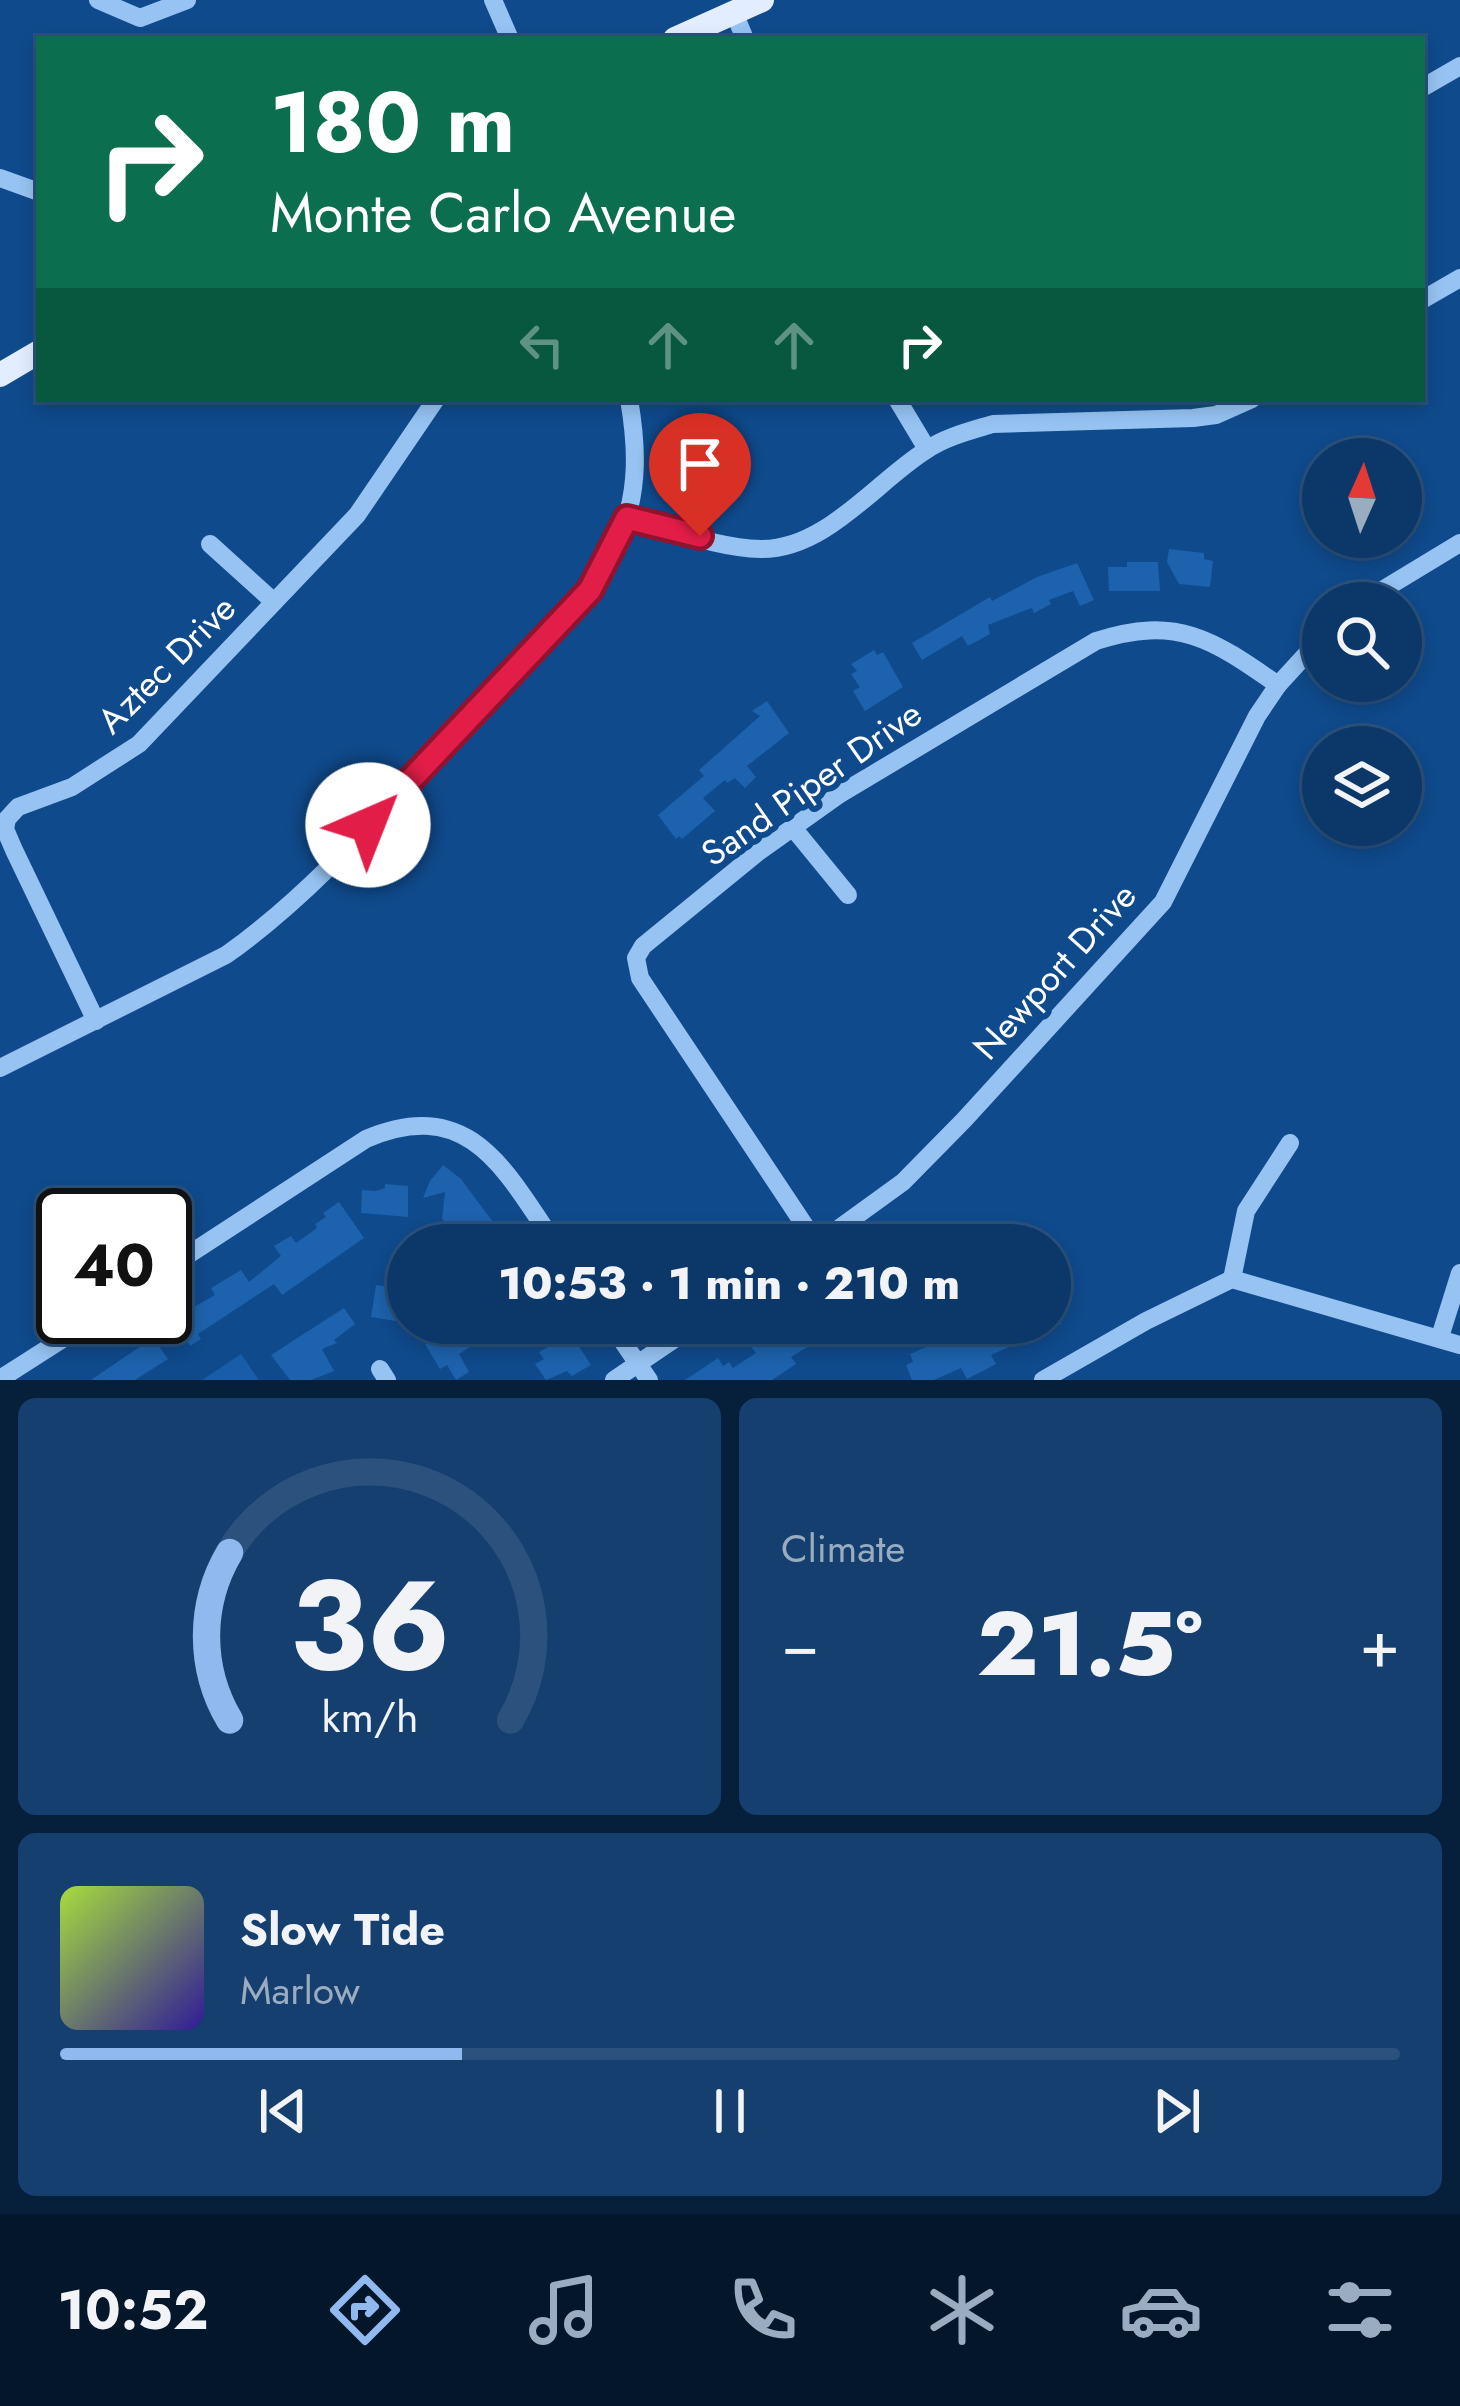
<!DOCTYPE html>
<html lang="en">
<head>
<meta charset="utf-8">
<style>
	body { margin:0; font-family:Jost,sans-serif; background:#143f6f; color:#f1f3f6; height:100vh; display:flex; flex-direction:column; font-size:45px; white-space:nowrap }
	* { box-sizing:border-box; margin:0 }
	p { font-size:39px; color:#9aacc0 }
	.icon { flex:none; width:66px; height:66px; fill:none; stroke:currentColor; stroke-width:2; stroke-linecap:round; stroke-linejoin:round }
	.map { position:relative; height:1380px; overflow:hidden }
	.side { display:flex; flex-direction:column; gap:18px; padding:18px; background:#061f3a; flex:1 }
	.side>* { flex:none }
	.guide { position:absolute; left:36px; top:36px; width:1389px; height:366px; border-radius:0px; box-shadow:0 6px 18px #0003,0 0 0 3px #2b527d; background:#0b6e4f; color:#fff; overflow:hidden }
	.needle { width:78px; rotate:3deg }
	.tools { position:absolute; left:1302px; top:438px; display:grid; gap:24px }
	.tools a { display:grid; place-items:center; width:120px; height:120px; border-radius:50%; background:#0b3869; box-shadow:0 6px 18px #0003,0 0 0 3px #2b527d; font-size:60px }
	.speed { position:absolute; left:36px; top:1188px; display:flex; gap:24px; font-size:60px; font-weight:700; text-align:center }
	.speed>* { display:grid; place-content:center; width:156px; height:156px; border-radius:50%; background:#0b3869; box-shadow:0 6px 18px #0003,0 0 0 3px #2b527d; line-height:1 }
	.speed .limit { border:6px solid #111; border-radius:18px; background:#fff; color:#111 }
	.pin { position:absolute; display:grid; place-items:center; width:102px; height:102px; color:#fff; margin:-123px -51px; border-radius:50% 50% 50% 0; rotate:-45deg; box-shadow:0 0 12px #0007 }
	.pin .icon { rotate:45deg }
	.me { position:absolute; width:132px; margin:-66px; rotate:44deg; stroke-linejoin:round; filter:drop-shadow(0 0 9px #0008) }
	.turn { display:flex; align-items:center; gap:42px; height:252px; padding:0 36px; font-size:54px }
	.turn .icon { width:156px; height:156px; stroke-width:2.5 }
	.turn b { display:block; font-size:84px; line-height:102px }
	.lanes { display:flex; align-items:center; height:114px; padding:0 36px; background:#0003; justify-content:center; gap:60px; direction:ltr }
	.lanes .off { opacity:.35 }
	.big { font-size:90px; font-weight:800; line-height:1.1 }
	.side .widget { flex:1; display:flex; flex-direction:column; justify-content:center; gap:18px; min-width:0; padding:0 42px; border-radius:18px; background:#143f6f }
	.side .dial { align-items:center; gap:0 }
	.dial svg { height:312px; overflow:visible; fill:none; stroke:#2b527d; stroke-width:7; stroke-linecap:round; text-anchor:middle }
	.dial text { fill:#f1f3f6; stroke:none }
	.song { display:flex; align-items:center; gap:36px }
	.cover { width:144px; height:144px; border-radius:18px; background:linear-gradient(135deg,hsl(80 70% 55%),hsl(250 70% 35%)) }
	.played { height:12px; border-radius:6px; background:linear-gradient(90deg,#90b9f0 30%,#2b527d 30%) }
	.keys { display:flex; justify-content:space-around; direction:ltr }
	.heat { display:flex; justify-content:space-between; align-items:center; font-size:66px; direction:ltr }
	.side .tiles { flex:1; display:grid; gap:18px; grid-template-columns:1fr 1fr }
	.widget:last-child { grid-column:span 2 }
	.trip { position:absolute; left:387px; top:1224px; width:684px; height:120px; border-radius:60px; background:#0b3869; box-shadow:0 6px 18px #0003,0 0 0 3px #2b527d; font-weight:800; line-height:120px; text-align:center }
	.tabs { display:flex; height:192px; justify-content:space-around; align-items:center; background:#04162a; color:#9aacc0 }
	.tabs .icon { width:84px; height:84px }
	.tabs .current { color:#90b9f0 }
	.tabs b { font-size:54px; color:#f1f3f6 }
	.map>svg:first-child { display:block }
	.green { fill:#175da7 }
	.building { fill:#1d62ac }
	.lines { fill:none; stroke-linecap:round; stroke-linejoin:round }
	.minor { stroke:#96c3f2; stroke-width:18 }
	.major { stroke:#e2eeff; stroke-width:24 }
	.route-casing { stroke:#92132f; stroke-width:30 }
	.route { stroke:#e11d48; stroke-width:21 }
	.labels { text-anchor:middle; stroke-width:12; stroke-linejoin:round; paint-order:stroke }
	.street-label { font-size:36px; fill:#fff; stroke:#0f4a8c }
</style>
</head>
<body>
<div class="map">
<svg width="1460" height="1380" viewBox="0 0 1460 1380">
	<rect width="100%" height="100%" fill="#0f4a8c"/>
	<polygon class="green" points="241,1354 259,1380 202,1380"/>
	<g class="building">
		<polygon points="1169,549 1204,553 1204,559 1213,561 1210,587 1179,584 1167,562"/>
		<polygon points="1127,562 1158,562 1160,591 1109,591 1108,567 1127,567"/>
		<polygon points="1077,563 1094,600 1080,606 1073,591 1049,600 1051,604 1034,613 1032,608 1026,610 988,625 990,634 968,646 962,636 922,660 912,643 990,597 992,601 1037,577"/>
		<polygon points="874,650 877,655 883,652 903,687 865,711 853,691 860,687 851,674 857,671 851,664"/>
		<polygon points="767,701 789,733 747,766 756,777 745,788 735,778 727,783 725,780 703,798 715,811 682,839 679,836 676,839 658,815 704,776 699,770 760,716 752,711"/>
		<polygon points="443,1165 461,1179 510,1245 462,1245 442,1219 445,1192 423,1198 430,1181"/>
		<polygon points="385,1184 408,1186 408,1217 361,1213 362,1190 376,1191 385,1188"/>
		<polygon points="339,1202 364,1238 282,1295 274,1284 198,1334 201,1339 190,1346 180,1328 176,1330 167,1315 183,1305 187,1311 215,1295 211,1288 241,1270 249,1282 281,1256 274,1246 291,1236 296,1243 317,1228 315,1224 326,1217 323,1213"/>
		<polygon points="376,1285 408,1290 408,1323 371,1317"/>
		<polygon points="344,1308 355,1324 334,1340 337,1343 322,1349 334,1371 311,1380 290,1380 271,1355"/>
		<polygon points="789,1323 820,1323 827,1335 791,1357 796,1364 772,1380 685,1380 718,1358 723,1366 729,1362 733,1368 756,1353 749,1344 772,1328 774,1332"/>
		<polygon points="982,1323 1063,1323 991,1355 996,1364 967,1379 961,1368 934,1380 912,1380 906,1365 913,1362 910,1354"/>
		<polygon points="457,1325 470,1347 459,1354 469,1372 456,1380 447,1365 440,1369 425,1344"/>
		<polygon points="148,1330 168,1359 135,1380 91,1380 141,1346 136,1338"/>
		<polygon points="571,1334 591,1365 572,1376 567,1371 546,1380 535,1364 544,1359 539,1352"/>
	</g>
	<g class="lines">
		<g class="minor">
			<polyline points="98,0 140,18 187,0"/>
			<polyline points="493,0 510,39"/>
			<polyline points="735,15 745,39"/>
			<polyline points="1422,88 1460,66"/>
			<polyline points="0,178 39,192"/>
			<polyline points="1422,300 1460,278"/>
			<polyline points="897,399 927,449"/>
			<path d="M627,518C670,529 717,548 761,549C825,550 876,482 925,451C945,437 970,431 993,424L1193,418L1216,415L1252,399"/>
			<polyline points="210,544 274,602"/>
			<polyline points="1361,603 1460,543"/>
			<polyline points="794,829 848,895"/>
			<polyline points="96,1021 14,850 5,829 7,819 18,807 72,787 139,744 357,515 436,399"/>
			<path d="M0,1068L226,955C318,890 392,800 469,718C522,662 591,607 621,534C639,489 637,446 629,399"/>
			<path d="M817,1244L640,978L636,958L643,946L757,853L840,794L1096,641C1177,615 1212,639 1278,685"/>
			<polyline points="816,1245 903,1182 964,1120 1163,902 1257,716 1278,685 1323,636"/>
			<path d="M165,1270L366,1139C470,1094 506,1172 556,1245"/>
			<polyline points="1232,1279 1246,1211 1290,1143"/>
			<polyline points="610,1323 649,1380"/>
			<polyline points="1440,1337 1460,1273"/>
			<polyline points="380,1369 387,1380"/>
			<polyline points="0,1379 97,1317"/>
			<polyline points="614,1380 698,1323"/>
			<polyline points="1043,1380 1146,1321 1232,1279 1460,1345"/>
		</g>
		<g class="major">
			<polyline points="675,39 762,0"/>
			<polyline points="0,375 39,352"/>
		</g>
	</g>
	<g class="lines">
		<g class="route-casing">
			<polyline id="route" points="368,825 590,590 627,518 700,536"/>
		</g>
		<use href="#route" class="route"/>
	</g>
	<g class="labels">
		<g class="street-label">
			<text transform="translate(166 664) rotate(-45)" y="13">Aztec Drive</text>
			<text transform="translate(811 783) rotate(-35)" y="13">Sand Piper Drive</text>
			<text transform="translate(1054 971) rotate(-48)" y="13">Newport Drive</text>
		</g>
	</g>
</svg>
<div class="tools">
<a><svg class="needle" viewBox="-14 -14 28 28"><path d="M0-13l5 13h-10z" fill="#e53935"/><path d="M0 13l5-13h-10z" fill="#9aacc0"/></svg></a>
<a><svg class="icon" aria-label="search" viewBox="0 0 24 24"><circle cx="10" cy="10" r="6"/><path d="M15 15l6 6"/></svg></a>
<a><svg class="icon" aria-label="layers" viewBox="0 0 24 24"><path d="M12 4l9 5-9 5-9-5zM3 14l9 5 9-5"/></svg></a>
</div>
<div class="speed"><div class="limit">40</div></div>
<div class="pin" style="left:700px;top:536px;background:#d93025"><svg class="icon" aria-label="arrive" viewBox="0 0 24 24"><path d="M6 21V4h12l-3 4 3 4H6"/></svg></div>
<svg class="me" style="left:368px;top:825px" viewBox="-20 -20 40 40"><circle r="19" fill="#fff"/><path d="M0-13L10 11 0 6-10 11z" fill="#e11d48"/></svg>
<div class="trip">10:53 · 1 min · 210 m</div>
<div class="guide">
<div class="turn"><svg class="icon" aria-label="right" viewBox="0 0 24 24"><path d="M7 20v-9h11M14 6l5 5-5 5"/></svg><div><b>180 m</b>Monte Carlo Avenue</div></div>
<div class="lanes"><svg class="icon off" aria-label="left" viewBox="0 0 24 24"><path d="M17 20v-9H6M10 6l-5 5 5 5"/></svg><svg class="icon off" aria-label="ahead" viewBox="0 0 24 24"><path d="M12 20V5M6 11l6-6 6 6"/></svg><svg class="icon off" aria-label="ahead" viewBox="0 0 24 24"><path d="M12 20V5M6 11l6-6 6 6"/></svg><svg class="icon" aria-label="right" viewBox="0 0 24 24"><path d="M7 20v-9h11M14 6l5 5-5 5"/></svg></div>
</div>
</div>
<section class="side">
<div class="tiles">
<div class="widget dial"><svg viewBox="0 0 100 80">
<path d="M14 69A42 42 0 1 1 86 69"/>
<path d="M14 69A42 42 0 0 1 14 26" stroke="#90b9f0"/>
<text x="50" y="56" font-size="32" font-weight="700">36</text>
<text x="50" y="72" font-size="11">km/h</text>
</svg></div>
<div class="widget"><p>Climate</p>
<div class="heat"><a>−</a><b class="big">21.5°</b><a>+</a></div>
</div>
<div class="widget">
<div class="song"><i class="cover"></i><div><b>Slow Tide</b><p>Marlow</p></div></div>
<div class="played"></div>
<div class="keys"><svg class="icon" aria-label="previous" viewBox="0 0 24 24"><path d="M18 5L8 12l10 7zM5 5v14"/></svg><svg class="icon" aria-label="pause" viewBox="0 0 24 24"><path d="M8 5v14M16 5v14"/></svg><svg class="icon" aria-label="next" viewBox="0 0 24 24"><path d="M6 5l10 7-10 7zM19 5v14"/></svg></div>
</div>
</div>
</section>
<nav class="tabs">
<b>10:52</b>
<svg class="icon current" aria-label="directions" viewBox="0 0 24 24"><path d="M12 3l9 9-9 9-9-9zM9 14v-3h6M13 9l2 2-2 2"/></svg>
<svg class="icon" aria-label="music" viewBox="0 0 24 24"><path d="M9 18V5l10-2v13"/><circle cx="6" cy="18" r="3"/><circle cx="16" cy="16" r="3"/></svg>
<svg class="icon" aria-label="phone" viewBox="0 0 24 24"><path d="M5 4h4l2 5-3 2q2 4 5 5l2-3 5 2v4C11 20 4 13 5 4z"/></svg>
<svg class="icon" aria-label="climate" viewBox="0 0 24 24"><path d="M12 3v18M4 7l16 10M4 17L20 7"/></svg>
<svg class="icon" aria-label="car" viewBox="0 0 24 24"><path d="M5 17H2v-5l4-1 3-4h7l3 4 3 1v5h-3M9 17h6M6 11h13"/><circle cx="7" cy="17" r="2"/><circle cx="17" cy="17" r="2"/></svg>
<svg class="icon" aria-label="filters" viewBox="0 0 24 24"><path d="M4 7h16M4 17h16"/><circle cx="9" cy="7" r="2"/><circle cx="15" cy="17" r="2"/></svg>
</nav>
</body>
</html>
